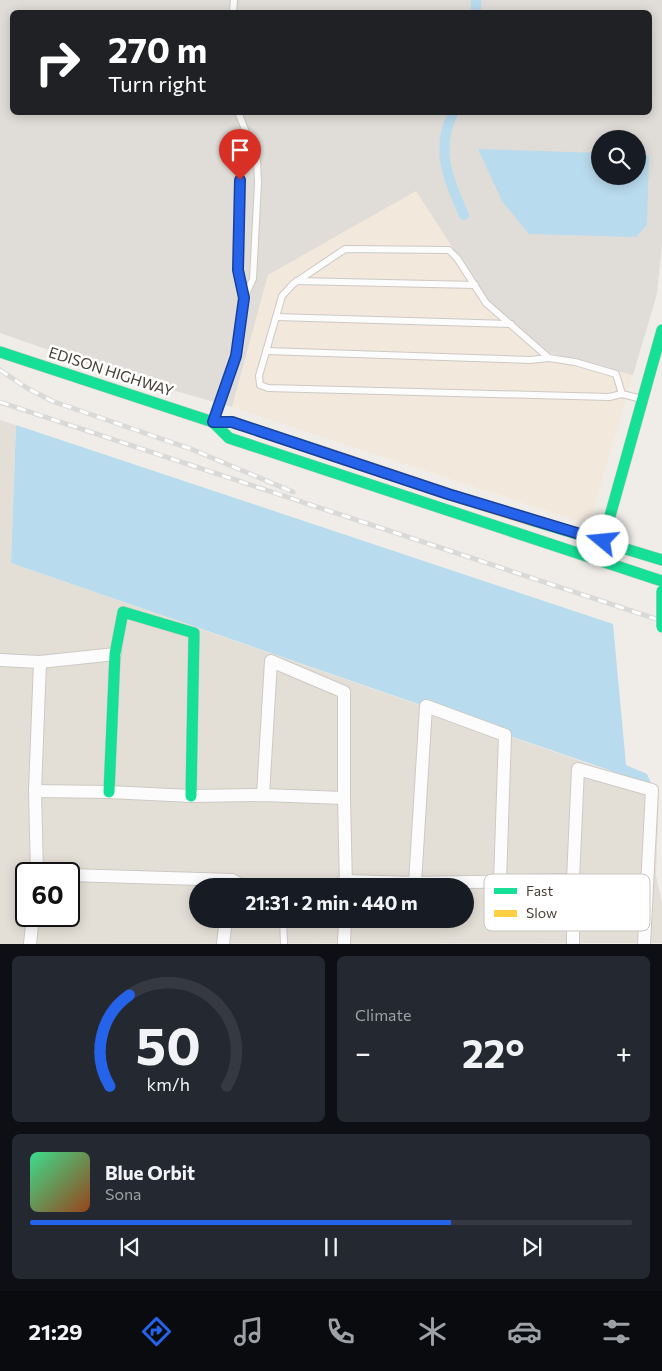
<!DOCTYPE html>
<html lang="en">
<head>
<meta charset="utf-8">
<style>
	body { margin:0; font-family:Commissioner,sans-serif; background:#242831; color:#f1f3f6; height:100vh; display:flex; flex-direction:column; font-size:19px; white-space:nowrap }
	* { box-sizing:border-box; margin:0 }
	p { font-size:16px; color:#9ea1a6 }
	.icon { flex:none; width:28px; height:28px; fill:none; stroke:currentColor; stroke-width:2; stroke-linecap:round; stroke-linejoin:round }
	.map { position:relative; height:944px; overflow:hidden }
	.sheet { display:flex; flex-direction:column; gap:12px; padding:12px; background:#0d0f14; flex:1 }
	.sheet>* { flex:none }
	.top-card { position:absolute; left:10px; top:10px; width:642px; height:105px; border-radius:8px; box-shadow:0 2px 12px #0003; background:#202124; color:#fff; overflow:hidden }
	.buttons { position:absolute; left:591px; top:130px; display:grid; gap:10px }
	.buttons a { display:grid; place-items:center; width:55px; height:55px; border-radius:50%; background:#171b24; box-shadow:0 2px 12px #0003; font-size:25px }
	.speed { position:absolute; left:15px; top:862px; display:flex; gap:10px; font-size:25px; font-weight:700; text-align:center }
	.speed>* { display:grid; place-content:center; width:65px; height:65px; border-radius:50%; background:#171b24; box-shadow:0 2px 12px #0003; line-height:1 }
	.speed .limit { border:2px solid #111; border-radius:8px; background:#fff; color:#111 }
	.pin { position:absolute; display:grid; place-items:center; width:42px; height:42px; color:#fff; margin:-51px -21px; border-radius:50% 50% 50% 0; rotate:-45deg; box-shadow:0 0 5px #0007 }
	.pin .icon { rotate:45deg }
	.me { position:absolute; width:55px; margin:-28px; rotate:287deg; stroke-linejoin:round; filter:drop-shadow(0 0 4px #0008) }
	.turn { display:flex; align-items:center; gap:18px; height:105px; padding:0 15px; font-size:22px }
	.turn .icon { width:65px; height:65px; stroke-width:2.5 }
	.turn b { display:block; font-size:35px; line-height:42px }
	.big { font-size:38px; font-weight:700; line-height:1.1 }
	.sheet .widget { flex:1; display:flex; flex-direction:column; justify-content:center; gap:8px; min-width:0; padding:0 18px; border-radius:8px; background:#242831 }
	.sheet .dial { align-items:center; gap:0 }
	.dial svg { height:130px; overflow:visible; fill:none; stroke:#363941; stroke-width:7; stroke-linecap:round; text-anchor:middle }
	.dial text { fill:#f1f3f6; stroke:none }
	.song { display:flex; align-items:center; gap:15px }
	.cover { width:60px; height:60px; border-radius:8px; background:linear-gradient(135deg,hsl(150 70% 55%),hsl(20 70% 35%)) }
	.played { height:5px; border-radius:2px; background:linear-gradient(90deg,#2563eb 70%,#363941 70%) }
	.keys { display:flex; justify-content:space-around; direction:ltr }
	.heat { display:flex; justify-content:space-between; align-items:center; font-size:28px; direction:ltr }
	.sheet .tiles { flex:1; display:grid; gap:12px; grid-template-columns:1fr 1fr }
	.widget:last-child { grid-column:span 2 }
	.trip { position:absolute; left:189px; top:878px; width:285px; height:50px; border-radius:25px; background:#171b24; box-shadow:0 2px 12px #0003; font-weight:700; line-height:50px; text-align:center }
	.menu { display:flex; height:80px; justify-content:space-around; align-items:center; background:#090b0e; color:#9ea1a6 }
	.menu .icon { width:35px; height:35px }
	.menu .current { color:#2563eb }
	.menu b { font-size:22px; color:#f1f3f6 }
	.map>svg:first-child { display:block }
	.residential { fill:#e4dfd6; fill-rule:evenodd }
	.commercial { fill:#f3e8dc }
	.industrial { fill:#e0dcd7; fill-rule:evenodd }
	.water { fill:#b9dbee }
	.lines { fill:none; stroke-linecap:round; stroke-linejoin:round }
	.canal { stroke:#b9dbee; stroke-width:10 }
	.lane-casing { stroke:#ccc9c5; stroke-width:8 }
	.street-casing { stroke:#ccc9c5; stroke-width:14 }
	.fast-casing { stroke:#cfcac0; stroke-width:12 }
	.slow-casing { stroke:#cfcac0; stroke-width:12 }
	.lane { stroke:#fdfcfc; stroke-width:6 }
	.street { stroke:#fdfcfc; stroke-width:12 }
	.fast { stroke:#16e098; stroke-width:11 }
	.slow { stroke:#ffcf43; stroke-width:11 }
	.rail-casing { stroke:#d9d9d8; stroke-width:5 }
	.rail { stroke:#fff; stroke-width:3; stroke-dasharray:9; stroke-linecap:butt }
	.fast-bridge-casing { stroke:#cfcac0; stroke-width:12; stroke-linecap:butt }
	.fast-bridge { stroke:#16e098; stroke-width:11 }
	.route-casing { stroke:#184099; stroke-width:12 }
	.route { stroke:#2563eb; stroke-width:9 }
	.labels { text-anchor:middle; stroke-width:5; stroke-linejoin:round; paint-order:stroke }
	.street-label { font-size:15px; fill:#453e35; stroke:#fff }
	.key { fill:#fff; stroke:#c7c5c2; stroke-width:1 }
	.key-label { font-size:14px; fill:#453e35 }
</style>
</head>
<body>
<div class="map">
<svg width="662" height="944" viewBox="0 0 662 944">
	<rect width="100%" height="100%" fill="#f0ede9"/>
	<path class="residential" d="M0,420L16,425L11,563L655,787L659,793L656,876L662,902V943L0,944ZM26,874H69V916H26ZM198,886H465V919H198Z"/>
	<polygon class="commercial" points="416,190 488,302 546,352 633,375 593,510 590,517 585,521 578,521 232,407 268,275"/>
	<path class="industrial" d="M0,0H662V245L657,294L633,375L546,352L488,302L416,191L268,275L232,407L126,377L0,333ZM12,12H650V112H12ZM600,139H638V176H600Z"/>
	<g class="water">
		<polygon points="478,149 600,153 600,176 638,176 638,154 649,155 647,225 636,237 529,234 502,201"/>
		<polygon points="16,425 613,624 626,765 647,774 652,785 11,563"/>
	</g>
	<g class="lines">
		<g class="canal">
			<polyline points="476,12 476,0"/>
			<path d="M454,112C434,148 449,182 464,215"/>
		</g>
		<g class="lane-casing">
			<g id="lane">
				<polyline points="233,12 234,0"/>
				<polyline points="238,112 250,142"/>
				<polyline points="297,281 475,285"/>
				<polyline points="276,317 511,324"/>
				<polyline points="266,351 530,360 549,358"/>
				<polyline points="622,394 616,374 575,362 549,358 486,303 457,258 449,250 345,249 293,284 282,296 259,376 260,385 268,388 609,397 622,394 642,399"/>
				<polyline points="214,419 236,356 244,298 253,279 258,183 257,161 250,142 244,151 240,170 238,270 244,298"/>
				<polyline points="283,919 284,944"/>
			</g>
		</g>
		<g class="street-casing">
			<g id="street">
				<polyline points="0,660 40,662"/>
				<polyline points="35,791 109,792 191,796 263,795 344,798"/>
				<polyline points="263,795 271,661 344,692 344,798 346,886"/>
				<polyline points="37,874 35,791 40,662 115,654"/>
				<polyline points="69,875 232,880 242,886"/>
				<polyline points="415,883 426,706 505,735 500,881"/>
				<polyline points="335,886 346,881 415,883 573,880"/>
				<polyline points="30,944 33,916"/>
				<polyline points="223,944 226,919"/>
				<polyline points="344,944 345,919"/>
				<polyline points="573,944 573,880 578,769 652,790 644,944"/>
			</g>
		</g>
		<g class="fast-casing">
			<g id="fast">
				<polyline points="0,352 213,422 232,422 317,450"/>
				<polyline points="213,422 229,438 662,581"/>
				<polyline points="531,520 662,560"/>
				<polyline points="603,541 662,330"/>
				<polyline points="109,792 115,654 123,612 194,633 191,796"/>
			</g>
		</g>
		<g class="slow-casing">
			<polyline id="slow" points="317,450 448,494 531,520"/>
		</g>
		<use href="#lane" class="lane"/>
		<use href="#street" class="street"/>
		<use href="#fast" class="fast"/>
		<use href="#slow" class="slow"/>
		<g class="rail-casing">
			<g id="rail">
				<polyline points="0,370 27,388 52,401 191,449 293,492"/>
				<polyline points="0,402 662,621"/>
			</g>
		</g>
		<use href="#rail" class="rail"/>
		<g class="fast-bridge-casing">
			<polyline id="fast-bridge" points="662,591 662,627"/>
		</g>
		<use href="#fast-bridge" class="fast-bridge"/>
	</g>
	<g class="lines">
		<g class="route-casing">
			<polyline id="route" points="240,180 238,270 244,298 236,356 213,422 232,422 448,494 603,541"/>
		</g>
		<use href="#route" class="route"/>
	</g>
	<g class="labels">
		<g class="street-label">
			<text transform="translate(111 372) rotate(18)" y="5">EDISON HIGHWAY</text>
		</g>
	</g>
	<rect x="484" y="874" width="166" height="57" rx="8" class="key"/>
	<rect x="494" y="888" width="23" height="6" fill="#16e098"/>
	<rect x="494" y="910" width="23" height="7" fill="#ffcf43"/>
	<g class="key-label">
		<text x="526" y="896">Fast</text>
		<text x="526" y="918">Slow</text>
	</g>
</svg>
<div class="buttons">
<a><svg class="icon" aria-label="search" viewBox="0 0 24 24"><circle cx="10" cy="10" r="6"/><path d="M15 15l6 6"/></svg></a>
</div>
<div class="speed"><div class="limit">60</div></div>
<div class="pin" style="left:240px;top:180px;background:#d93025"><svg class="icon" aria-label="arrive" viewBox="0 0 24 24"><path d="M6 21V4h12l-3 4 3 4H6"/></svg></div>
<svg class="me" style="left:603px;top:541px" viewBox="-20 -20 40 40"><circle r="19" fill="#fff"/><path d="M0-13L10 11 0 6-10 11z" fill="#2563eb"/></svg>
<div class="trip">21:31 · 2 min · 440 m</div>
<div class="top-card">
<div class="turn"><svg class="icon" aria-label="right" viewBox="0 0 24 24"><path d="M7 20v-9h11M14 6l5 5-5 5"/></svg><div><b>270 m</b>Turn right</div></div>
</div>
</div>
<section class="sheet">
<div class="tiles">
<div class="widget dial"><svg viewBox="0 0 100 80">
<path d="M14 69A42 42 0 1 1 86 69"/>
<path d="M14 69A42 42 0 0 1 26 13" stroke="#2563eb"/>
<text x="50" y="56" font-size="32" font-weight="700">50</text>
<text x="50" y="72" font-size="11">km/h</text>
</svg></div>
<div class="widget"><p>Climate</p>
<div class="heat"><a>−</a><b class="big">22°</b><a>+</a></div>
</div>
<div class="widget">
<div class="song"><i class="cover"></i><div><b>Blue Orbit</b><p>Sona</p></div></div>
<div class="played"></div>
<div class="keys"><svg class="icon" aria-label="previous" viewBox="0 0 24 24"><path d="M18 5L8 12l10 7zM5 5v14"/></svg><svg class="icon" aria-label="pause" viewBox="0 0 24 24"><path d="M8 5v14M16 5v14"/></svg><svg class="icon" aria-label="next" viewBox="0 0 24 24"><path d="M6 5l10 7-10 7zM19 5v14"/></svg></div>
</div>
</div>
</section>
<nav class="menu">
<b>21:29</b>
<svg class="icon current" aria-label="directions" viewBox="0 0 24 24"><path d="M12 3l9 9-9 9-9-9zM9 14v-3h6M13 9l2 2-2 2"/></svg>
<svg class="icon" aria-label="music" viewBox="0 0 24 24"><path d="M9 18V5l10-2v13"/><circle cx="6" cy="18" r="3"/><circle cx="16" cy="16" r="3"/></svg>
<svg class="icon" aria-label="phone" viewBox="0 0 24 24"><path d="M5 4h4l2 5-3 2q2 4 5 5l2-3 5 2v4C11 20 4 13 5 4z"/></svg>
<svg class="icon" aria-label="climate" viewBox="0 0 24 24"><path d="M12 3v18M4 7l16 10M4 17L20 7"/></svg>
<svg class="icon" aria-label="car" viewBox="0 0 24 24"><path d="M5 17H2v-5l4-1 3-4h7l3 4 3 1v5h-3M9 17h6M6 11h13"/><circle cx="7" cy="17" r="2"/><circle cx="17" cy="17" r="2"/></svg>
<svg class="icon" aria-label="filters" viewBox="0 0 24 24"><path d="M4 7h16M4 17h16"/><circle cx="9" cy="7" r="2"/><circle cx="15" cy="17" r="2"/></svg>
</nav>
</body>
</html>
